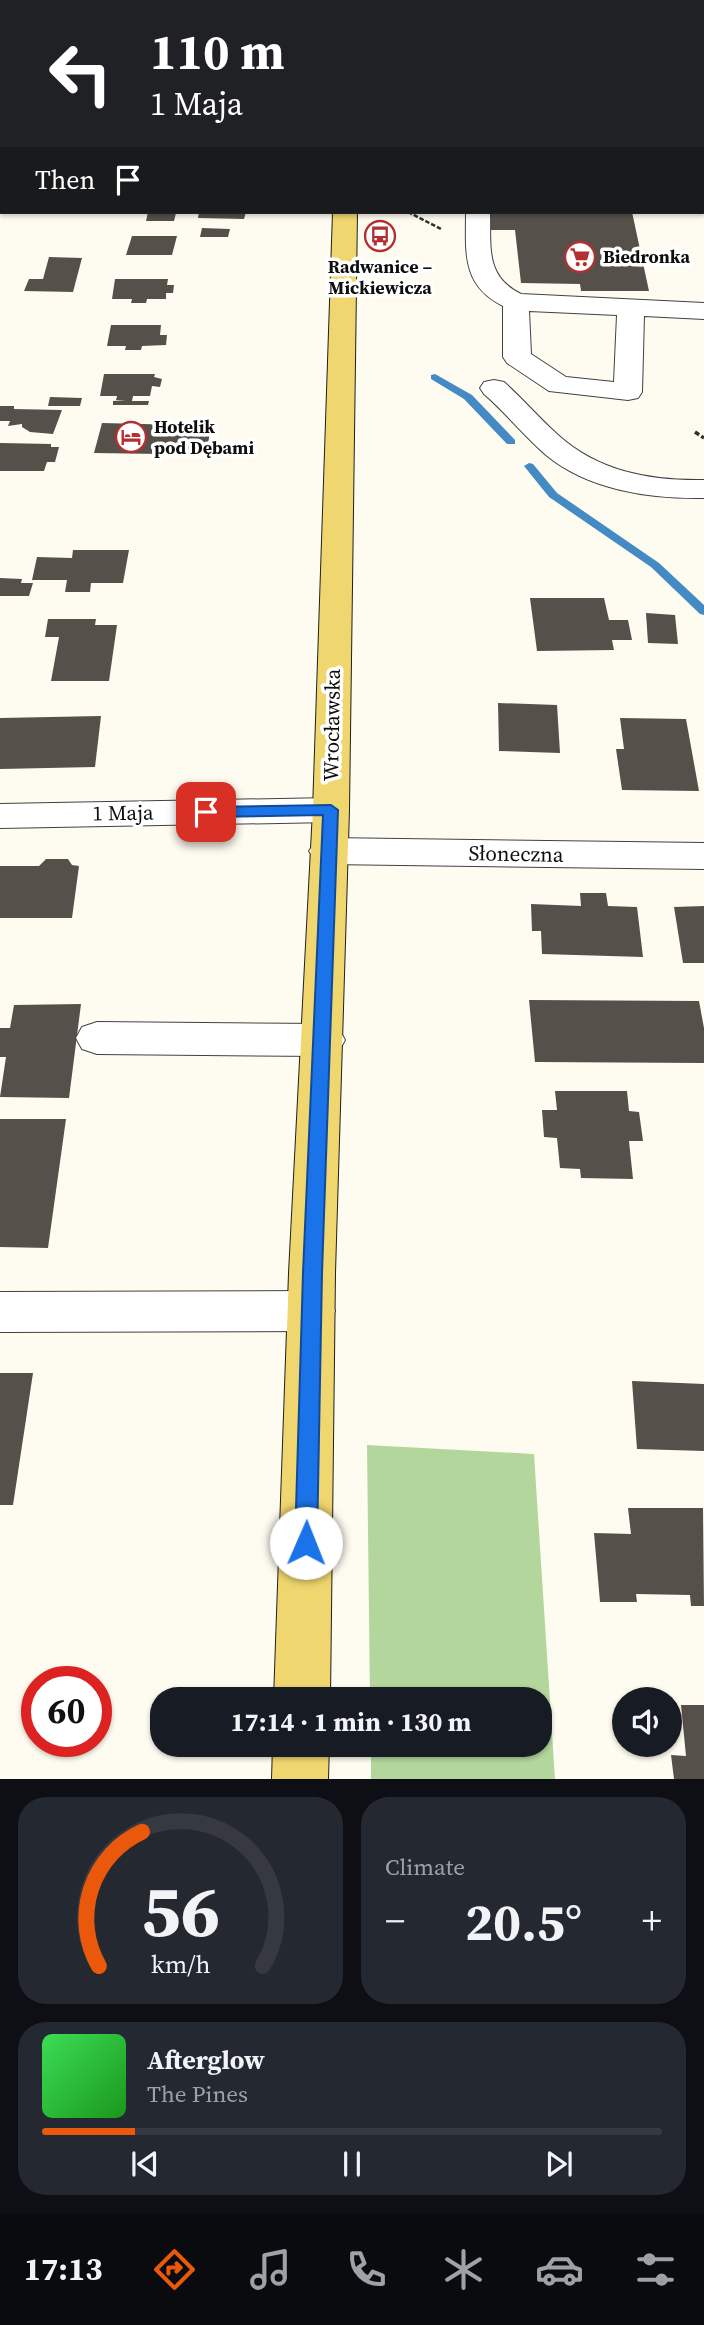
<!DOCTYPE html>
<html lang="en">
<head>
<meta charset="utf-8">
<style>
	body { margin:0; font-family:"Source Serif 4",serif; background:#242831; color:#f1f3f6; height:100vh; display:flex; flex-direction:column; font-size:26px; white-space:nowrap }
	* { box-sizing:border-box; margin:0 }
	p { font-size:23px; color:#9ea1a6 }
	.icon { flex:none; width:38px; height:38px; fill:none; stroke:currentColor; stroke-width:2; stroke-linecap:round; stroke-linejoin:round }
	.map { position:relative; height:1779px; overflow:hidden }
	.details { display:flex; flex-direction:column; gap:18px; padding:18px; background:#0d0f14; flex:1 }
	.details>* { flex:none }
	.banner { position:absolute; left:0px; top:0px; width:705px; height:214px; box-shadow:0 2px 5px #0004; background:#202124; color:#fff; overflow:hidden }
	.fabs { position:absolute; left:612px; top:1687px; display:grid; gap:14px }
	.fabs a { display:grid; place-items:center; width:70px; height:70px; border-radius:50%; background:#171b24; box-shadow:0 2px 5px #0004; font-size:35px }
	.speed { position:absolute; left:21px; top:1666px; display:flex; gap:14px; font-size:35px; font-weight:700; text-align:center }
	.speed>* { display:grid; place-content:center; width:91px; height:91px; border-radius:50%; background:#171b24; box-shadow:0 2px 5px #0004; line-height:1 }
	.speed .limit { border:10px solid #d22; background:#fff; color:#111 }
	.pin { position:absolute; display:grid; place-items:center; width:60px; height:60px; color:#fff; margin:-30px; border-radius:14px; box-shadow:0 4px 10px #0006 }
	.me { position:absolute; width:77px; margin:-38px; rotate:1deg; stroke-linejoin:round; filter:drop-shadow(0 0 5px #0008) }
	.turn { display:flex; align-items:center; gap:24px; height:147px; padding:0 35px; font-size:32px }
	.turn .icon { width:91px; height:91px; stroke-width:2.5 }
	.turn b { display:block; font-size:49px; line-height:60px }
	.then { display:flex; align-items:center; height:66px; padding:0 35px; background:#0003; gap:14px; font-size:26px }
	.big { font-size:52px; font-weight:700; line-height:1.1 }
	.details .widget { flex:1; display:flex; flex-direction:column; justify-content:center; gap:10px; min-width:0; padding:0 24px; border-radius:28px; background:#242831 }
	.details .dial { align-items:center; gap:0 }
	.dial svg { height:182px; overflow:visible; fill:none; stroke:#363941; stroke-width:7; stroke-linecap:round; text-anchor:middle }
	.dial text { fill:#f1f3f6; stroke:none }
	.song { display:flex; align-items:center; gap:21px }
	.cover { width:84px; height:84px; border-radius:10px; background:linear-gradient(135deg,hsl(130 70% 55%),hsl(120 70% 35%)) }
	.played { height:7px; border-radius:4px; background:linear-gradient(90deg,#ea580c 15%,#363941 15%) }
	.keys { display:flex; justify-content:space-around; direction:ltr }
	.heat { display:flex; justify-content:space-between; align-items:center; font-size:38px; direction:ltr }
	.details .tiles { flex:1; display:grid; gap:18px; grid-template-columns:1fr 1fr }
	.widget:last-child { grid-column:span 2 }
	.trip { position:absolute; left:150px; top:1687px; width:402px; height:70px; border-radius:28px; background:#171b24; box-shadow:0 2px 5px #0004; font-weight:700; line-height:70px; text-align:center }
	.tabs { display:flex; height:112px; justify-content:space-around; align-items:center; background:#090b0e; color:#9ea1a6 }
	.tabs .icon { width:49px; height:49px }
	.tabs .active { color:#ea580c }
	.tabs b { font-size:32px; color:#f1f3f6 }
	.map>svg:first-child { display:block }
	.forest { fill:#b3d69c }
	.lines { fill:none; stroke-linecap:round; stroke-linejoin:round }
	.stream { fill:#448ac4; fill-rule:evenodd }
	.building { fill:#56504b }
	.minor-casing { stroke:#414141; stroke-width:2 }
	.major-casing { stroke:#1f1f1f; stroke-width:2 }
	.path-far1 { stroke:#303030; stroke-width:2.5; stroke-dasharray:4.5 2; stroke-linecap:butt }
	.path { stroke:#303030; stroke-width:3.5; stroke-dasharray:5 2.5; stroke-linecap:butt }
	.minor { fill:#fff; fill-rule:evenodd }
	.major { fill:#efd66f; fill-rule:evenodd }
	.route { fill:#1a73e8; stroke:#114b97; stroke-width:2 }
	.labels { text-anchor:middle; stroke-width:7; stroke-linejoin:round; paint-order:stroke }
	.far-poi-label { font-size:18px; font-weight:bold; fill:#0e0e0e; stroke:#fff; text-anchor:start }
	.street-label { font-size:21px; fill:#0e0e0e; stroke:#fff }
</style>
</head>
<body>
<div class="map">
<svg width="704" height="1779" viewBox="0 0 704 1779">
	<rect width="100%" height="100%" fill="#fefcf0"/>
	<polygon class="forest" points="367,1445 534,1454 555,1779 371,1779 371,1745 541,1745 541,1699 370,1699"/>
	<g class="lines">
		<g class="stream">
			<polygon points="435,374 472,395 515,440 515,444 507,444 464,399 431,379 431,375"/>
			<polygon points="529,463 533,464 557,493 659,563 704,605 704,615 700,614 651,567 549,497 524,466"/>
		</g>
	</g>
	<g class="building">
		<polygon points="148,212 176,213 174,221 146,221"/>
		<polygon points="199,212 246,212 244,219 198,218"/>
		<polygon points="488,212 632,212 649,291 581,291 580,284 521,283 515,230 490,230"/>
		<polygon points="202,228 230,229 228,237 200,237"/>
		<polygon points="132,236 177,236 172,255 126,255"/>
		<polygon points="49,257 82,258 73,292 24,291 29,279 43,279"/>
		<polygon points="115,279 168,279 167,285 174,285 173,293 166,293 166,299 147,299 146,303 131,303 132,299 112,299"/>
		<polygon points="111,325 161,325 160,335 167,335 166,345 142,346 141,350 125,350 126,346 107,346"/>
		<polygon points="104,374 155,374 154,377 162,379 160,387 152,386 150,396 133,396 132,401 149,401 148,405 113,405 113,401 126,400 116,400 117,396 100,396"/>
		<polygon points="50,397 82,398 80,406 48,406"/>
		<polygon points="0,406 14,406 14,409 62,410 53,434 30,432 22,427 22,424 8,426 10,421 0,421"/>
		<polygon points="102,423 183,425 211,426 207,450 162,449 161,454 94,453"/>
		<polygon points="0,443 51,444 51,447 59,447 55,462 47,462 44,471 0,471"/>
		<polygon points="73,550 129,550 123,583 91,583 90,592 65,592 67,580 32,580 37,557 72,558"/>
		<polygon points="0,578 22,579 21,583 33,583 29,596 0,596"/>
		<polygon points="530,598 604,598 609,620 628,620 632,640 612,640 614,650 537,651"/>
		<polygon points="646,613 675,615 678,644 648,643"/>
		<polygon points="48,619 96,619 95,625 117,625 109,681 51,681 59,637 45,637"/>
		<polygon points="498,703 557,705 560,753 499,751"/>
		<polygon points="101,716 95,767 0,769 0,718"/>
		<polygon points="620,718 686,719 699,791 622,790 616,749 624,749"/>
		<polygon points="46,859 68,859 72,865 79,866 72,918 0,918 0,866 39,866"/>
		<polygon points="580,893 606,893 608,906 637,907 643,957 542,954 541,931 532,931 531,904 581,906"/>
		<polygon points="704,906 704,963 683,963 674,907"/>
		<polygon points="529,1000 699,1001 704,1028 704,1063 535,1062"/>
		<polygon points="81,1004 69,1098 0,1097 6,1057 0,1057 0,1028 10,1028 14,1005"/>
		<polygon points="555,1091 627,1091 629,1111 639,1112 643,1141 629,1141 633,1179 581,1178 580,1169 560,1168 557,1138 544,1137 542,1110 557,1110"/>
		<polygon points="0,1119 66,1119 48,1248 0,1247"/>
		<polygon points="0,1373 33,1373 13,1505 0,1505"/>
		<polygon points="632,1381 704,1384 704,1451 637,1449"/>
		<polygon points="628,1508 703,1508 704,1606 691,1606 690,1595 636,1594 637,1602 600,1602 594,1533 631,1534"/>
		<polygon points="681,1705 704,1705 704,1779 674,1779 671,1755 686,1756"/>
	</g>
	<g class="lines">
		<g class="minor-casing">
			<g id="minor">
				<rect x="0" y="53" width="2" height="12"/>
				<path d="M466,212H490C491,248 485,276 521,294L704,303V319L644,316L642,392L638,398L628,400L549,391L507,363L503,357V306C461,285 466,252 466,212ZM529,311L617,315L614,382L566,377L531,354Z"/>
				<path d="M494,380L504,382C523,399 539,418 558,435C599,472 651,481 704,480V498C650,499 588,490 546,455C524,436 506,413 484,394L480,388L484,382Z"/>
				<polygon points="331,798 344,801 349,810 344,819 331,822 0,828 0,804"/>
				<polygon points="328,838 704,843 704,869 328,864 315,860 309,851 315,842"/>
				<polygon points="97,1022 324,1024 339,1029 345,1040 339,1051 324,1056 97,1054 82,1049 76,1038 82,1027"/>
				<polygon points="311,1291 328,1297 335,1311 328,1325 311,1331 0,1332 0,1292"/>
			</g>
		</g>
		<g class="major-casing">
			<g id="major">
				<rect x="343" y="0" width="20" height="2"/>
				<polygon points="333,212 357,212 349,810 335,1273 330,1699 274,1699 289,1273 313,810"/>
				<polygon points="273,1745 329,1745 328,1779 272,1779"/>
			</g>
		</g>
		<polyline class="path-far1" points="408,212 441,229"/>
		<polyline class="path" points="695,432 704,438"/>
		<use href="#minor" class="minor"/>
		<use href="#major" class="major"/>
	</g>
	<polygon class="route" points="331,805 338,810 322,1273 317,1543 314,1550 306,1553 298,1550 295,1543 303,1273 323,815 206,817 199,812 206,807"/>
	<defs>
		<g id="bus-ring" transform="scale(1.575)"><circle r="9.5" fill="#fff" stroke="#b42f2f" stroke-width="1.5"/><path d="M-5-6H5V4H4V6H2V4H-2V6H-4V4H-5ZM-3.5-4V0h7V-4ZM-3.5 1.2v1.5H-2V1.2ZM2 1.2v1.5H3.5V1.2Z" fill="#b42f2f"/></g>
		<g id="supermarket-ring" transform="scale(1.575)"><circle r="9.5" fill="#fff" stroke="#b42f2f" stroke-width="1.5"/><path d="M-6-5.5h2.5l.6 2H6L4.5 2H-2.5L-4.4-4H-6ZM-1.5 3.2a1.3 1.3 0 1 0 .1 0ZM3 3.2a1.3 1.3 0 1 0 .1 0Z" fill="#b42f2f"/></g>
		<g id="hotel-ring" transform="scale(1.575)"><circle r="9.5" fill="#fff" stroke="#b42f2f" stroke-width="1.5"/><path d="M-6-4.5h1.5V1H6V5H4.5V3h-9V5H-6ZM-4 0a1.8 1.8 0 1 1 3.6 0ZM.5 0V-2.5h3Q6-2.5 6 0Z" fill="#b42f2f"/></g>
	</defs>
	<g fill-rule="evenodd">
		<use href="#bus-ring" x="380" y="236"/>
		<use href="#supermarket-ring" x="580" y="257"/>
		<use href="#hotel-ring" x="131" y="437"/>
	</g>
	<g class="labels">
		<g class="far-poi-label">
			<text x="603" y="263">Biedronka</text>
			<text x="380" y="273" text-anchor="middle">Radwanice –<tspan x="380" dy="21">Mickiewicza</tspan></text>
			<text x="154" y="433">Hotelik<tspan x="154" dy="21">pod Dębami</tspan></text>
		</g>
		<g class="street-label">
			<text transform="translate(332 725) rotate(-89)" y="7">Wrocławska</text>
			<text transform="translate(123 813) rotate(-1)" y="7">1 Maja</text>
			<text transform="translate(516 854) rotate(1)" y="7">Słoneczna</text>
		</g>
	</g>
</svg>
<div class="fabs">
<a><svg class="icon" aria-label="sound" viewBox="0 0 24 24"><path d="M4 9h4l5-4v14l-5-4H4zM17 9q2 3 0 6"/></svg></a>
</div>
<div class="speed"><div class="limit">60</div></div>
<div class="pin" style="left:206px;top:812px;background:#d93025"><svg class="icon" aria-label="arrive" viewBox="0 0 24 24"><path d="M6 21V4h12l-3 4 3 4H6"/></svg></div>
<svg class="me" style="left:306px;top:1543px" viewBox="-20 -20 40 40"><circle r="19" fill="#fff"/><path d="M0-13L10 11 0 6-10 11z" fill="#1a73e8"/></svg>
<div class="trip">17:14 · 1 min · 130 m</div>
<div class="banner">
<div class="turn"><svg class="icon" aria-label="left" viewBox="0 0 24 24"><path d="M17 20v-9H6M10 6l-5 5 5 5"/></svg><div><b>110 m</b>1 Maja</div></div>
<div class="then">Then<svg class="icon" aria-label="arrive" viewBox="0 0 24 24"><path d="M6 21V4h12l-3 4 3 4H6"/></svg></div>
</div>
</div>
<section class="details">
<div class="tiles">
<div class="widget dial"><svg viewBox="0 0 100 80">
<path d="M14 69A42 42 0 1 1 86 69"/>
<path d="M14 69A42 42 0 0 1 33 10" stroke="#ea580c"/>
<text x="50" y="56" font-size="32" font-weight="700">56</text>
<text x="50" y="72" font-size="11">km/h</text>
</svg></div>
<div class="widget"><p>Climate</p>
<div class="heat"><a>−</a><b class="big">20.5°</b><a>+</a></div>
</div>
<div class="widget">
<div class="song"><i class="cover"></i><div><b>Afterglow</b><p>The Pines</p></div></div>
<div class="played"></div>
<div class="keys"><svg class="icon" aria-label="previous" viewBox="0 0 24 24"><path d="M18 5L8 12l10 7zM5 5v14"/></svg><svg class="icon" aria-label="pause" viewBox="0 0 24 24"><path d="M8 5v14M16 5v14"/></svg><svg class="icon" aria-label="next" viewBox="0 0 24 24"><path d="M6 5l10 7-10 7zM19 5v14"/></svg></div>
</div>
</div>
</section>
<nav class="tabs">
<b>17:13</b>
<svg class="icon active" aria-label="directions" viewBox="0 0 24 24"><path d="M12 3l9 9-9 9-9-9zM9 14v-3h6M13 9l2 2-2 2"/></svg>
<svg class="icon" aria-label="music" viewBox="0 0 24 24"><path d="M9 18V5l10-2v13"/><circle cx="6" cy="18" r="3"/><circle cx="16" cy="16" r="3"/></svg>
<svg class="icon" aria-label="phone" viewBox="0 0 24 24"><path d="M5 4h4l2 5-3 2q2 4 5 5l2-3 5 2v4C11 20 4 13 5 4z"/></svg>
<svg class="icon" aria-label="climate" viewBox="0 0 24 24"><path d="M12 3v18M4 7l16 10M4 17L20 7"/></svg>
<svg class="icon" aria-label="car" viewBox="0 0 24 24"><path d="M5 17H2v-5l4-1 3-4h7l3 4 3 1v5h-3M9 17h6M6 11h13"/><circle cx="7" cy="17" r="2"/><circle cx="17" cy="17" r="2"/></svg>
<svg class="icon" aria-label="filters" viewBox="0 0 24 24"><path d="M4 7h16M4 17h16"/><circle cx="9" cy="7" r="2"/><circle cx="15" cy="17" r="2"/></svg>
</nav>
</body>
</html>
